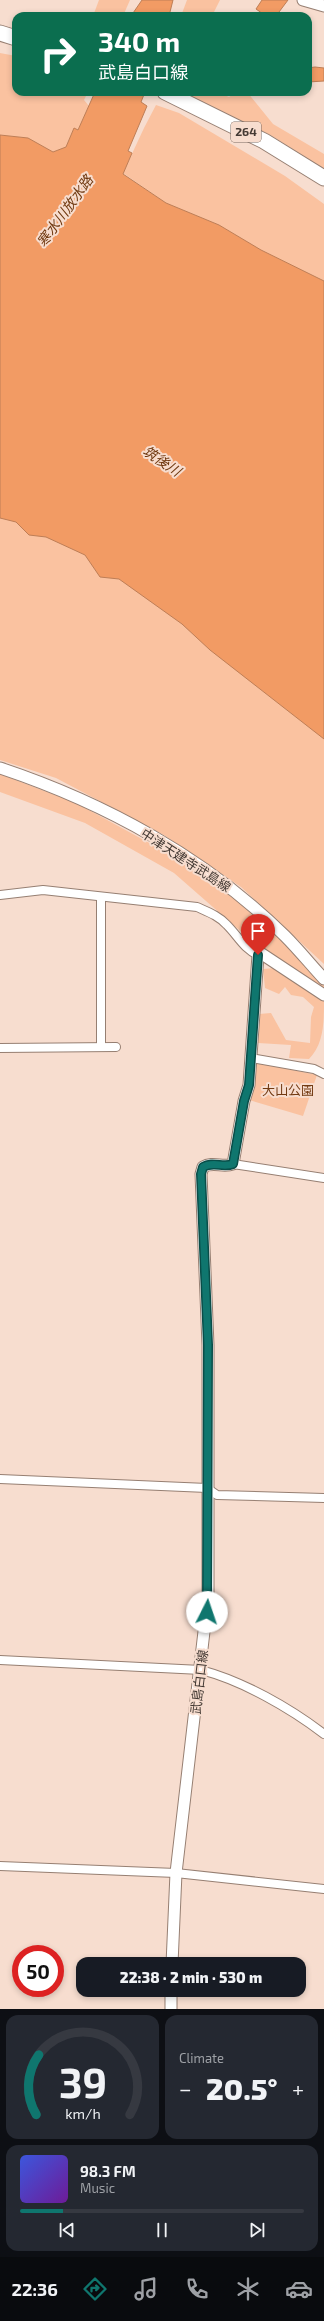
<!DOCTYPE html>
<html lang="en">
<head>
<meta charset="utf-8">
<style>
	body { margin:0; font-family:"Exo 2","Noto Sans JP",sans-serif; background:#242831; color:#f1f3f6; height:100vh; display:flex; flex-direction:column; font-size:15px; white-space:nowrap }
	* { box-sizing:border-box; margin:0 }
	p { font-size:13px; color:#9ea1a6 }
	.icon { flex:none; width:22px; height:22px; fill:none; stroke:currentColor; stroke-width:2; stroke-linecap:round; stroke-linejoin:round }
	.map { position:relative; height:2009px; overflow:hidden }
	.panel { display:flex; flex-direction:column; gap:6px; padding:6px; background:#0d0f14; flex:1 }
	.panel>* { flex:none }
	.hud { position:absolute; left:12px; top:12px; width:300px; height:84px; border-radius:12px; box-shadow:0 2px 6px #0003; background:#0b6e4f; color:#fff; overflow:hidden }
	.speed { position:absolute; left:12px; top:1945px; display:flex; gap:8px; font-size:20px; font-weight:700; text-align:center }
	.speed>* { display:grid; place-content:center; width:52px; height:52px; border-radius:50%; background:#171b24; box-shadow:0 2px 6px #0003; line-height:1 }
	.speed .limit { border:6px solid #d22; background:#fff; color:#111 }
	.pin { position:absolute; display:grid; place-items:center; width:34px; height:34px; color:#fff; margin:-41px -17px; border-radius:50% 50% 50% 0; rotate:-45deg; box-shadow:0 0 4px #0007 }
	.pin .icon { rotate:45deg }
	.me { position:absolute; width:44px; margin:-22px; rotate:4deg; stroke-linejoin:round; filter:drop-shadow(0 0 3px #0008) }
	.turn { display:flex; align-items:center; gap:14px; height:84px; padding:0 20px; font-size:18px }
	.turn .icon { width:52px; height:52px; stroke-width:2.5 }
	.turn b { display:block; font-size:28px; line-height:34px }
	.big { font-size:30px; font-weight:800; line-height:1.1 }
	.panel .tile { flex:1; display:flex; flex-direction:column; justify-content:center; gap:6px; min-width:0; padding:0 14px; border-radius:12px; background:#242831 }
	.panel .dial { align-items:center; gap:0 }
	.dial svg { height:104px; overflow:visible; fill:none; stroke:#363941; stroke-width:7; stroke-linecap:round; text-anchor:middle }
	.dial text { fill:#f1f3f6; stroke:none }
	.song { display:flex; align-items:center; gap:12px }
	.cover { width:48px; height:48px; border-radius:6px; background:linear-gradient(135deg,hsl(230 70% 55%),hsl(280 70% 35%)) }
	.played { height:4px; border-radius:2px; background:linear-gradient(90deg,#0f766e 15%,#363941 15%) }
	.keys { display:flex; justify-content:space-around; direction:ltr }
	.heat { display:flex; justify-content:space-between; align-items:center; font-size:22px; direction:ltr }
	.panel .tiles { flex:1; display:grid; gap:6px; grid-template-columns:1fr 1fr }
	.tile:last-child { grid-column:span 2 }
	.trip { position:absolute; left:76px; top:1957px; width:230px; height:40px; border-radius:12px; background:#171b24; box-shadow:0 2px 6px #0003; font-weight:800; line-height:40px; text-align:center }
	.dock { display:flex; height:64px; justify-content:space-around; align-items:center; background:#090b0e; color:#9ea1a6 }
	.dock .icon { width:28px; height:28px }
	.dock .active { color:#0f766e }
	.dock b { font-size:18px; color:#f1f3f6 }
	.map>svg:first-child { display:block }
	.green { fill:#fac2a0 }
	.water { fill:#f29b64; stroke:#be7e56 }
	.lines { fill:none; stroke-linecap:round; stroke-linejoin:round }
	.street-casing { stroke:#967f72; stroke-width:10 }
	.secondary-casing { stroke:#967f72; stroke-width:13 }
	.highway-casing { stroke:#967f72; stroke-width:17 }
	.street { stroke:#fff; stroke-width:8 }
	.secondary { stroke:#fff; stroke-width:11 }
	.highway { stroke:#fff; stroke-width:15 }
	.route-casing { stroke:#0a4d48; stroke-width:10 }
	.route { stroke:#0f766e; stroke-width:7 }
	.labels { text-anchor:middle; stroke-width:4; stroke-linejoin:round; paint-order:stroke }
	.shield { fill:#f7ddcf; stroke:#7a6b62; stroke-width:1 }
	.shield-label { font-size:12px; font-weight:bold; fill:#443a34 }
	.street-label { font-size:13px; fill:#443a34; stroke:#f7ddcf }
	.park-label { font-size:13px; fill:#733b13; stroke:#f7ddcf }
	.water-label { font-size:14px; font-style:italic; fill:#6f380f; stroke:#f7ddcf }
</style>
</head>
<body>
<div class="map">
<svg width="324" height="2009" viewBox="0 0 324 2009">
	<rect width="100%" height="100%" fill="#f7ddcf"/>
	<g class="green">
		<polygon points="99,0 130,0 123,16 93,16"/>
		<polygon points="187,0 220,0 212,16 181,16"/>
		<polygon points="0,53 16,56 16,92 88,92 84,100 89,106 78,130 74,128 66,147 53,152 28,138 0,135"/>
		<polygon points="183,92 217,92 229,97 236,92 247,92 273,124 324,154 324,169 272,136"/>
		<polygon points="156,105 179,113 285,176 324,204 324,281 261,250 219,225 166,203 123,173 144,128"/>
		<polygon points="0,508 97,554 324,729 324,964 241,887 164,835 56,778 0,760"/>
		<polygon points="0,774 76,803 164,851 236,900 283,942 324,986 324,991 262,950 174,873 85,823 0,792"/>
		<path d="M276,968L324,1000C324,1022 324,1044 309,1059L289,1058L291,1045L258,1043L259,1014L271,1013L286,1040L310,1043L311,1017L314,1007L303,997L291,995L285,987L279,994L265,988L263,969Z"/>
		<polygon points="255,1062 317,1075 303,1116 249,1100"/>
	</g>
	<g class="water">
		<polygon points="142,0 173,0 169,16 131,16"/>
		<polygon points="262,0 288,0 276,16 266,16 256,9"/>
		<polygon points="315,67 324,68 324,81 308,82 308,68"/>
		<polygon points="95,92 145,92 141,102 147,106 128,151 132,153 123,174 166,203 219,225 261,250 324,281 324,739 210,650 182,624 119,579 100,577 85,555 46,537 29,535 16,522 0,518 0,135 28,138 53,152 66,147 74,128 78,130"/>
	</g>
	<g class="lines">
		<g class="street-casing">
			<g id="street">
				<path d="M0,895L43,890L197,907C208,912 219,916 227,925C238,936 244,949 258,955"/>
				<polyline points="101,1046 101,897"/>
				<polyline points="0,1048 116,1047"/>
				<polyline points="251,1058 314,1069 324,1074"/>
				<polyline points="233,1164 324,1178"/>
				<polyline points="0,1479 207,1488 217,1495 324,1498"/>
				<path d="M0,1660L201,1670C243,1681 290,1708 324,1734"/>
				<polyline points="0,1866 176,1873 324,1889"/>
			</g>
		</g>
		<g class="secondary-casing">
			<g id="secondary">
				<polyline points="303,0 324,6"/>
				<path d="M0,768C105,803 206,858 285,936C299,950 311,965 324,979"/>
				<path d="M172,1964L176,1873L208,1597V1345L201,1174L203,1167C213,1161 223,1168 233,1164L244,1101L249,1085L258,955L262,954L324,995"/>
				<polyline points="171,2009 171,1990"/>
			</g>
		</g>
		<g class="highway-casing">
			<g id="highway">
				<polyline points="0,33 16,38"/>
				<polyline points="165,92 264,141 324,178"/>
			</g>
		</g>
		<use href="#street" class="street"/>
		<use href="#secondary" class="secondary"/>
		<use href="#highway" class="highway"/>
	</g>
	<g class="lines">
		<g class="route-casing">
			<path id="route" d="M207,1612L208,1345L201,1174L203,1167C213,1161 223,1168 233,1164L244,1101L249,1085L258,955"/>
		</g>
		<use href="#route" class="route"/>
	</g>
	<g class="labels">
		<rect class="shield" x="231" y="122" width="30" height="20" rx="3"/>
		<g class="shield-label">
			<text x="246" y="136">264</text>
		</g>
		<g class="street-label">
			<text transform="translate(186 860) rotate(33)" y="5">中津天建寺武島線</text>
			<text transform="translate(199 1682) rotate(-83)" y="5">武島白口線</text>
		</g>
		<g class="park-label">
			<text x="288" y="1095">大山公園</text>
		</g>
		<g class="water-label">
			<text transform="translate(65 211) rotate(-54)" y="5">寒水川放水路</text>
			<text transform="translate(162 461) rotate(34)" y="5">筑後川</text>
		</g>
	</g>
</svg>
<div class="speed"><div class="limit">50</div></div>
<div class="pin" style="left:258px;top:955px;background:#d93025"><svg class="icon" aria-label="arrive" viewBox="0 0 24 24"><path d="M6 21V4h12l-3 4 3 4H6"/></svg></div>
<svg class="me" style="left:207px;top:1612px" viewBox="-20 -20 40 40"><circle r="19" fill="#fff"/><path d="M0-13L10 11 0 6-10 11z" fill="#0f766e"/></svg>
<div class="trip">22:38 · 2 min · 530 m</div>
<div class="hud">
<div class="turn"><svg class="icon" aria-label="right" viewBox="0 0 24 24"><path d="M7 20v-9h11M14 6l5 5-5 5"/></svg><div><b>340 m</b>武島白口線</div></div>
</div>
</div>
<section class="panel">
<div class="tiles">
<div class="tile dial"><svg viewBox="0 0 100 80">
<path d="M14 69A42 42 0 1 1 86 69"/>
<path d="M14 69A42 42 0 0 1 16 23" stroke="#0f766e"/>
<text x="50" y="56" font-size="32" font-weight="700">39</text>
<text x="50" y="72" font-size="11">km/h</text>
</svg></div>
<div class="tile"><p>Climate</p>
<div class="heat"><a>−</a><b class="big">20.5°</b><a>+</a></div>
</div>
<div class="tile">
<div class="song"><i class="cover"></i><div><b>98.3 FM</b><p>Music</p></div></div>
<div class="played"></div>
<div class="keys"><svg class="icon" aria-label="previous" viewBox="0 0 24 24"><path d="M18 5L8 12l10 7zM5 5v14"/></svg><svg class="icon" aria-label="pause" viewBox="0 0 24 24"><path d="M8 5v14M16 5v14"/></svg><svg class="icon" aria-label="next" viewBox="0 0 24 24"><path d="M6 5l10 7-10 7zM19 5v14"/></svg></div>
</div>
</div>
</section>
<nav class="dock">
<b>22:36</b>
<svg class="icon active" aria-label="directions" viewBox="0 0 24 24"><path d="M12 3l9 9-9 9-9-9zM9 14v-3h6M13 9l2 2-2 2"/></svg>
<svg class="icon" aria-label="music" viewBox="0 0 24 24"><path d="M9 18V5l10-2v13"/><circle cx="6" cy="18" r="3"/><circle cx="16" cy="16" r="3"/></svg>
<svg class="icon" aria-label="phone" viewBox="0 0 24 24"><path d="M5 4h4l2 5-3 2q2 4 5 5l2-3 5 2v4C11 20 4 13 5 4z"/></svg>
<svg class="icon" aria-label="climate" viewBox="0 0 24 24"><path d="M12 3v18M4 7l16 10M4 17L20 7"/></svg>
<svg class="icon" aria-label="car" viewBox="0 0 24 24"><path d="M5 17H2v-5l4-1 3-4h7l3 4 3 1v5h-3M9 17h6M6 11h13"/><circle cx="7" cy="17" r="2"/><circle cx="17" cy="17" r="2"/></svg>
</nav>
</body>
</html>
